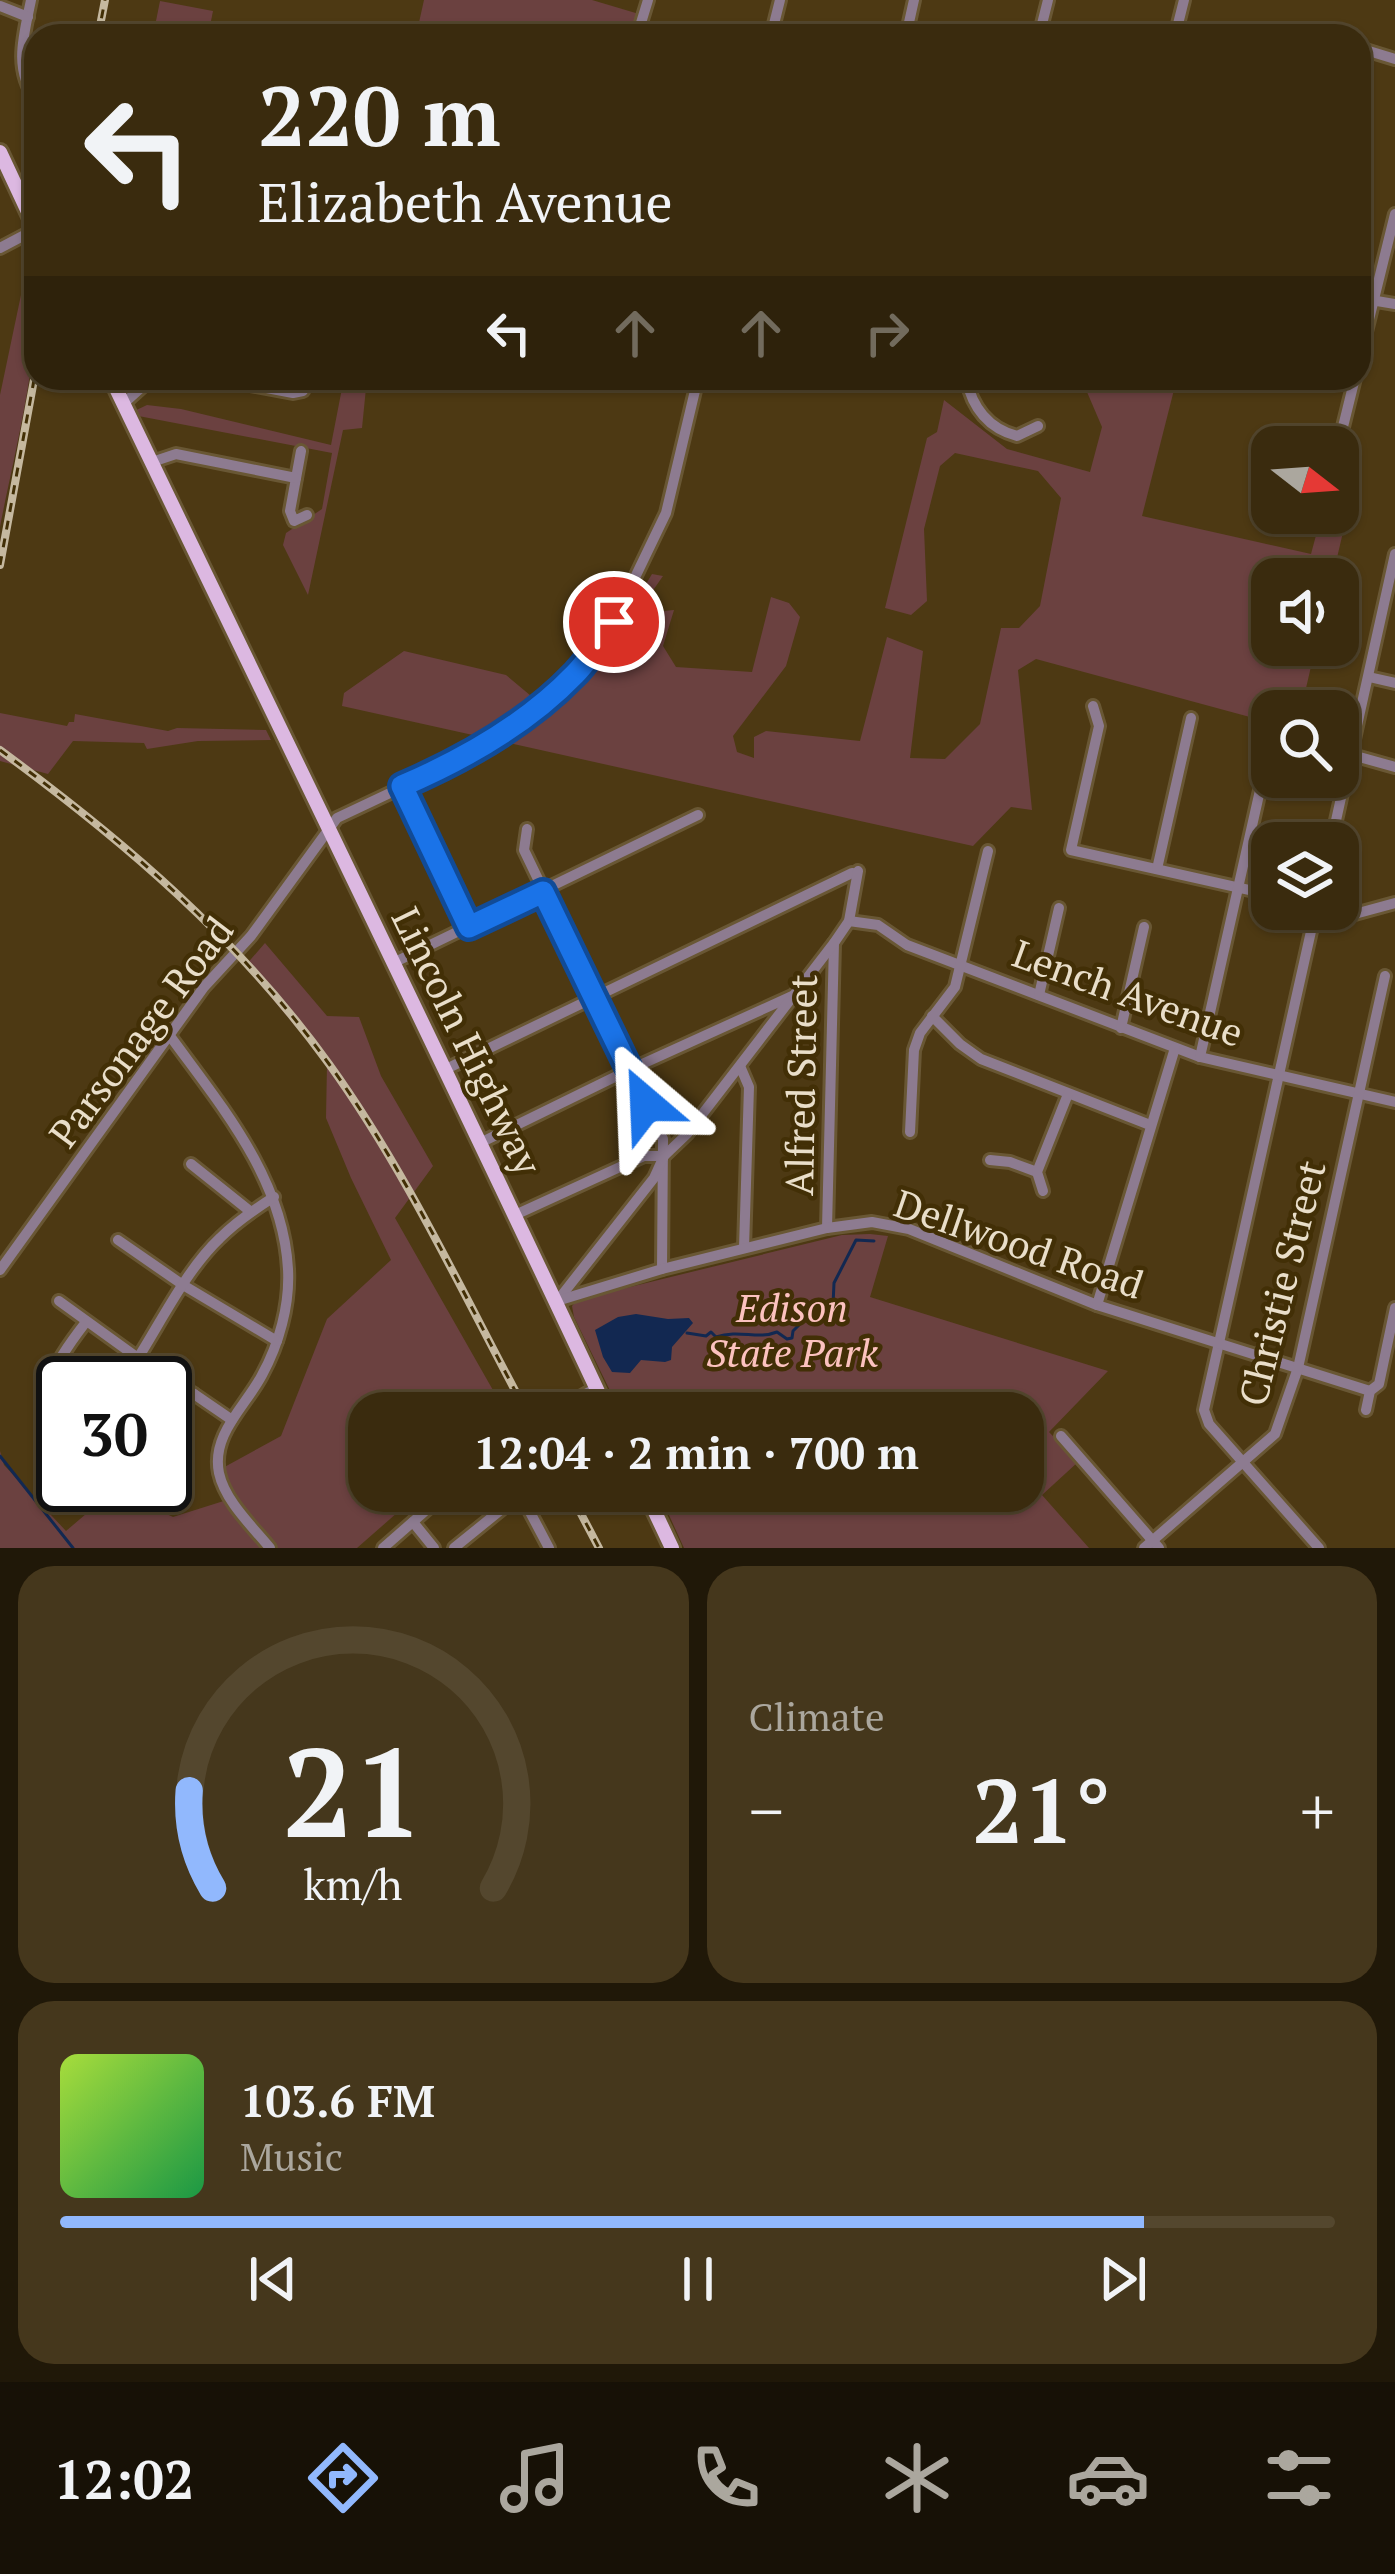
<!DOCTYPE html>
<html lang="en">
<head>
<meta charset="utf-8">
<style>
	body { margin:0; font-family:"PT Serif",serif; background:#45371c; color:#f1f3f6; height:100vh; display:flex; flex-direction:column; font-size:45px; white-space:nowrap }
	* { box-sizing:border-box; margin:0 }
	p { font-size:39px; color:#aba79e }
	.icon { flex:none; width:66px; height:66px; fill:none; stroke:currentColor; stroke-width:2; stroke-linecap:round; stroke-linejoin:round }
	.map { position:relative; height:1548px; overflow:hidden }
	.drawer { display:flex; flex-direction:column; gap:18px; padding:18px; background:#201808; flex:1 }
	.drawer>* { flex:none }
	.guide { position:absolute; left:24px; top:24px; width:1347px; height:366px; border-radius:36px; box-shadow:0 3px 9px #0004,0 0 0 3px #54472e; background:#3a2b0e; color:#f1f3f6; overflow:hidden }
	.needle { width:78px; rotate:107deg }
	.fabs { position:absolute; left:1251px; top:426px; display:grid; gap:24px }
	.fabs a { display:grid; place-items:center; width:108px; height:108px; border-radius:24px; background:#3a2b0e; box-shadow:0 3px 9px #0004,0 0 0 3px #54472e; font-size:60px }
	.speed { position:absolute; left:36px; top:1356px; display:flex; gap:24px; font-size:60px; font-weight:700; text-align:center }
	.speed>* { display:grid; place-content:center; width:156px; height:156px; border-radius:50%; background:#3a2b0e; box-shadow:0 3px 9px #0004,0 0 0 3px #54472e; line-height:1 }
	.speed .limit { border:6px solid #111; border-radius:18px; background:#fff; color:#111 }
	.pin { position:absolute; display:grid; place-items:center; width:102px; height:102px; color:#fff; margin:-51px; border:6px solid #fff; border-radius:50%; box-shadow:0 3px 12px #0007 }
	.me { position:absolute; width:132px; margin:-66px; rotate:334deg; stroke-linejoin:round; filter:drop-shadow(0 0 9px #0008) }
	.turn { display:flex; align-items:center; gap:42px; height:252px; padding:0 36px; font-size:54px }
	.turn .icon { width:156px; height:156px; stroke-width:2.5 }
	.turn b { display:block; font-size:84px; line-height:102px }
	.lanes { display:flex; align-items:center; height:114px; padding:0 36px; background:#0003; justify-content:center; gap:60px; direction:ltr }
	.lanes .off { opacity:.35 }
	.big { font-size:90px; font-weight:700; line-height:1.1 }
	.drawer .tile { flex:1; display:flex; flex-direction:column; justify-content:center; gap:18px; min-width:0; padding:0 42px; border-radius:36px; background:#45371c }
	.drawer .dial { align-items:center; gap:0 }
	.dial svg { height:312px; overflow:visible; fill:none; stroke:#54472e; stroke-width:7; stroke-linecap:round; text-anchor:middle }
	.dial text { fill:#f1f3f6; stroke:none }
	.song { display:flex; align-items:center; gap:36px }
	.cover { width:144px; height:144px; border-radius:18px; background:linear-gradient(135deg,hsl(80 70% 55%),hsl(140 70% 35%)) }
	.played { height:12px; border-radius:6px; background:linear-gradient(90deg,#91b8fd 85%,#54472e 85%) }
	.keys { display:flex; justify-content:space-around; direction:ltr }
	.heat { display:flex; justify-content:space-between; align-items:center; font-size:66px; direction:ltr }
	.drawer .tiles { flex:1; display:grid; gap:18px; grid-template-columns:1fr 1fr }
	.tile:last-child { grid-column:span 2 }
	.trip { position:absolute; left:348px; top:1392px; width:696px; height:120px; border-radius:36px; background:#3a2b0e; box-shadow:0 3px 9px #0004,0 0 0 3px #54472e; font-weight:700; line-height:120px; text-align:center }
	.dock { display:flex; height:192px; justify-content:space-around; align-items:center; background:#171106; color:#aba79e }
	.dock .icon { width:84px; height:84px }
	.dock .selected { color:#91b8fd }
	.dock b { font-size:54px; color:#f1f3f6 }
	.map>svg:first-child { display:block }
	.green { fill:#6b4140 }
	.water { fill:#122851 }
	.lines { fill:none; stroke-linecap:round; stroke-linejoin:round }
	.stream { stroke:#122851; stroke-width:3 }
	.minor-casing { stroke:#695734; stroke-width:16 }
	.major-casing { stroke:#695734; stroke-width:20 }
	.minor { stroke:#8d7b90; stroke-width:10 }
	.major { stroke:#dcb8e1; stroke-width:14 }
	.rail-casing { stroke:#c5b89f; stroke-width:8 }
	.rail { stroke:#422f06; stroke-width:3; stroke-dasharray:9; stroke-linecap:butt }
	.route-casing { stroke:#114b97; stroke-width:30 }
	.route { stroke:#1a73e8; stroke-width:21 }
	.labels { text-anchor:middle; stroke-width:9; stroke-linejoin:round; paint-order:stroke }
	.street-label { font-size:39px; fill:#e9dec9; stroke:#422f06 }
	.park-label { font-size:39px; font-style:italic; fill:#fcc2bf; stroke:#422f06 }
</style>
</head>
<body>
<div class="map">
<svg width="1395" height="1548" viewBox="0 0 1395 1548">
	<rect width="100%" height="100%" fill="#4d3913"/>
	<g class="green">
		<polygon points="424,0 592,0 639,14 632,36 416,36"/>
		<polygon points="160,1 213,11 208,36 153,36"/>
		<path d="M30,252C54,303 11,467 0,527V395Z"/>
		<polygon points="344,378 367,378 362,428 343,430 308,595 283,545 286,533 322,509 332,453 128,414 147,405 181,409 331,445"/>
		<polygon points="1081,378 1177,378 1142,516 1311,554 1322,513 1338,513 1338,508 1348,511 1332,579 1272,579 1272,645 1316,645 1303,701 1292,698 1288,711 1272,711 1272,723 1036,659 1018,670 1032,810 1011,807 973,846 342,706 344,693 404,651 506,675 549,711 610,644 652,574 663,576 647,599 653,612 674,610 663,646 676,667 752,672 771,597 789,603 800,617 786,666 733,736 737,752 754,758 754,737 766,731 860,741 887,637 923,651 910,758 945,759 980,724 1001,628 1019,628 1040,606 1061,498 1038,471 955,453 940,466 924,529 927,601 911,615 885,608 927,438 937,432 944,400 1007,449 1090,472 1102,427"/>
		<polygon points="0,713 67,726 69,722 74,722 75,714 168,731 177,728 266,730 271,740 198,741 147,749 144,743 73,741 48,774 0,761"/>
		<polygon points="265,943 327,1016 359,1017 381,1076 433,1166 395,1218 506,1413 369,1413 369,1491 422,1491 357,1548 0,1548 0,1451 4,1465 66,1531 120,1485 159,1485 158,1510 173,1517 230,1499 219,1470 281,1436 327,1319 391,1260 351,1178 326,1118 327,1064 245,966"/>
		<polygon points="870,1234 888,1236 870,1297 1108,1371 1049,1432 1078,1462 1042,1495 1089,1548 684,1548 658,1491 1023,1491 1023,1413 621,1413 574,1317 572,1306 577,1300 842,1235"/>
	</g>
	<polygon class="water" points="636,1314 668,1319 689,1318 693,1323 672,1347 671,1360 665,1362 641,1360 630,1373 612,1372 603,1357 595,1330 618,1317"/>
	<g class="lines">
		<g class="stream">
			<path d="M687,1333L706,1336L711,1332L716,1337C740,1329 757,1340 777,1332L787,1339L792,1338L793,1331L799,1325L810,1304L817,1302L833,1305L834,1283L856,1240L874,1241"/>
			<polyline points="0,1456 73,1548"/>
		</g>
		<g class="minor-casing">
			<g id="minor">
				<path d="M31,0C24,35 13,68 36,100"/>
				<polyline points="0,6 28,17"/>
				<polyline points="637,36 648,0"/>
				<polyline points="771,36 780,0"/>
				<polyline points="906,36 914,0"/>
				<polyline points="1039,36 1048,0"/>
				<polyline points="1175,36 1184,0"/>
				<polyline points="1291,36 1301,31 1320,36"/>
				<polyline points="1359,48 1395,59"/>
				<polyline points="0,248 36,229"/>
				<polyline points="1359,298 1395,304"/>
				<polyline points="1359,360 1395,214"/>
				<polyline points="213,378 293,393 303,391 310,378"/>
				<path d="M966,378C972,407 987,428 1017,436L1038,426"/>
				<polyline points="123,404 152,378"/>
				<polyline points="1338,447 1355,378"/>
				<polyline points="301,451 290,511 294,521 307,515"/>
				<polyline points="152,462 176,454 296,478"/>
				<polyline points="1369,677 1395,683"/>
				<polyline points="1093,706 1099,726 1071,850 1272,895"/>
				<polyline points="1338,751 1395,767"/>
				<polyline points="402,786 469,927"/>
				<polyline points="527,829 524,850 663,1139 662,1269"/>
				<polyline points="1331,843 1395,554"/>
				<polyline points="1157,869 1191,718"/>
				<polyline points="1316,909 1204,1410 1209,1424 1319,1548"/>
				<polyline points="1314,914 1340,918 1395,903"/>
				<polyline points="849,921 878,925 907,945 1200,1057 1395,1102"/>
				<polyline points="393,963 698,815"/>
				<polyline points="1039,995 1059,908"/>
				<polyline points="932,1016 960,1044 981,1059 1150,1125"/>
				<polyline points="1121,1028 1144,927"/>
				<path d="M170,1036C221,1106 283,1178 288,1269C290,1305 279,1344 262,1375C246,1406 211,1434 219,1473C225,1501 252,1526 270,1548"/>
				<polyline points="1200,1057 1272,737"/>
				<polyline points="740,1066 749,1087 744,1248"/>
				<polyline points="444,1070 852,873 857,874"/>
				<polyline points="910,1132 914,1050 920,1033 955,987 988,851"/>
				<polyline points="480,1143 629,1070 792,996"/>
				<polyline points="990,1160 1010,1162 1037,1172"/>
				<polyline points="191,1164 251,1212"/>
				<polyline points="1043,1191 1037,1172 1068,1094"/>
				<polyline points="515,1215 644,1156 664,1156"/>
				<polyline points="827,1228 834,943"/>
				<polyline points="118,1240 183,1285 277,1341"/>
				<polyline points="0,1270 204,987 251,936 337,818 426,776 499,736 540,707 577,672 614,621 666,513 698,378"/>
				<polyline points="558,1300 654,1178 664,1156 687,1134 834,943 849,921 858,871"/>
				<polyline points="59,1301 138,1358 194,1394"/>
				<polyline points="557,1301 662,1269 827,1228 872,1222 909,1229 1097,1305 1370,1391"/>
				<polyline points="1097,1305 1175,1048"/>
				<path d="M138,1358C162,1320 187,1269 220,1238C236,1222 255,1209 274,1197"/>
				<polyline points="165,1395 194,1394 232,1420"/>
				<polyline points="1366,1410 1370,1391 1379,1384 1395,1308"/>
				<polyline points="552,1413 596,1388"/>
				<polyline points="1061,1436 1159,1548"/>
				<path d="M63,1462C19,1415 54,1363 86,1322"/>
				<polyline points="84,1485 87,1488"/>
				<polyline points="413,1522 434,1548"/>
				<polyline points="383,1548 448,1491"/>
				<polyline points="454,1548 518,1496 522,1497 549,1548"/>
				<polyline points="1144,1548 1275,1434 1298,1368 1385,976"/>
			</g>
		</g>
		<g class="major-casing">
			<g id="major">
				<polyline points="0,152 36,229"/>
				<path d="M111,378C277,723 446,1067 608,1413"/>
				<polyline points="645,1491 672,1548"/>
			</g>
		</g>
		<use href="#minor" class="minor"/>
		<use href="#major" class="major"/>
		<g class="rail-casing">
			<g id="rail">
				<polyline points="98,36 105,0"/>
				<polyline points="0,565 36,369"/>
				<path d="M0,750C124,841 238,938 329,1064C407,1172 464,1296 527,1413"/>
				<polyline points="569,1491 599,1548"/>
			</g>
		</g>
		<use href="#rail" class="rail"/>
	</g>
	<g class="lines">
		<g class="route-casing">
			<path id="route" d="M614,622C601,639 590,659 575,674C527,724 465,759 402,786L469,927L543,892L646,1104"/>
		</g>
		<use href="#route" class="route"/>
	</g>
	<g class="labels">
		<g class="street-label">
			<text transform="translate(1128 993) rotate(20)" y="14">Lench Avenue</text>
			<text transform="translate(141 1032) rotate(-53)" y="14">Parsonage Road</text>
			<text transform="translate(467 1041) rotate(64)" y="14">Lincoln Highway</text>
			<text transform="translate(801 1085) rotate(-89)" y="14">Alfred Street</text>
			<text transform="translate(1019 1244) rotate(19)" y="14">Dellwood Road</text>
			<text transform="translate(1282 1283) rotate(-76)" y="14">Christie Street</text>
		</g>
		<g class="park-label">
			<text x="792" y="1322">Edison<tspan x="792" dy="45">State Park</tspan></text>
		</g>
	</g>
</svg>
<div class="fabs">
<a><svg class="needle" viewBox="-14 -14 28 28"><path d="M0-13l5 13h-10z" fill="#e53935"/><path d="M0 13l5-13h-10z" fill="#aba79e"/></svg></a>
<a><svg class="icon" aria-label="sound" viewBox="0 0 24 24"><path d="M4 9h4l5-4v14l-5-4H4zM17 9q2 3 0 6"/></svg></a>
<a><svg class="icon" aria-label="search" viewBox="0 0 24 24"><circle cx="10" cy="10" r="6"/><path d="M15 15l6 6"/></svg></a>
<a><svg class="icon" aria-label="layers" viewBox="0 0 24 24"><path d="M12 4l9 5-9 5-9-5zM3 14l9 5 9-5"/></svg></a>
</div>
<div class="speed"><div class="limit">30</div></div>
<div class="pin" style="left:614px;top:622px;background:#d93025"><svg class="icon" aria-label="arrive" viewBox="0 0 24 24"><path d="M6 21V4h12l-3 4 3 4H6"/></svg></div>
<svg class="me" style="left:646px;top:1104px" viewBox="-20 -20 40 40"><path d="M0-17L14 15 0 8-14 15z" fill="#1a73e8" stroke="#fff" stroke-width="4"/></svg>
<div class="trip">12:04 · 2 min · 700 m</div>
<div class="guide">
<div class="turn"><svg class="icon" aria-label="left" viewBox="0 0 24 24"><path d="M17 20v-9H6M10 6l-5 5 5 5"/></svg><div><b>220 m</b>Elizabeth Avenue</div></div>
<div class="lanes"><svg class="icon" aria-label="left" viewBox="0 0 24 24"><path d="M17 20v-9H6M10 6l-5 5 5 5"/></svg><svg class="icon off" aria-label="ahead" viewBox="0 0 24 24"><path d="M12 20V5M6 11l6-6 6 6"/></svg><svg class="icon off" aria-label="ahead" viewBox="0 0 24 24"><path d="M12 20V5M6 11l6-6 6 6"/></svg><svg class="icon off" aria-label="right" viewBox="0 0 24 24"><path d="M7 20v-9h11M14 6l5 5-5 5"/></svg></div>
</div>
</div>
<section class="drawer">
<div class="tiles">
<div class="tile dial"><svg viewBox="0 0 100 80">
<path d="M14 69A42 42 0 1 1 86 69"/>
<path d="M14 69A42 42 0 0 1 8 44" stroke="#91b8fd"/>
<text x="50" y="56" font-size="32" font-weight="700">21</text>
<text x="50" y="72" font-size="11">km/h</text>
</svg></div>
<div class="tile"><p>Climate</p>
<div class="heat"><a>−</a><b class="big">21°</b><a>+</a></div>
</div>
<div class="tile">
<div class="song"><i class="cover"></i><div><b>103.6 FM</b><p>Music</p></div></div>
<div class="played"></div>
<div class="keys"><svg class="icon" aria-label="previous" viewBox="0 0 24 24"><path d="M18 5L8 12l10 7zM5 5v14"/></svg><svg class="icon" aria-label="pause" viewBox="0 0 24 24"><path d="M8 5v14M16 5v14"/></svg><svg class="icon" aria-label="next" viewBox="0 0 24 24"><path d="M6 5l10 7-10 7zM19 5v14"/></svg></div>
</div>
</div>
</section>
<nav class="dock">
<b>12:02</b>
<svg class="icon selected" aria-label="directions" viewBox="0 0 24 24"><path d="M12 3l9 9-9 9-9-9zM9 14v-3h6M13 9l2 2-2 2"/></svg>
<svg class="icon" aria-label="music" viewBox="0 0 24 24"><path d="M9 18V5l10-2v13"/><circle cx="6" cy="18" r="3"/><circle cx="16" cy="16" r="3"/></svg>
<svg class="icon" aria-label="phone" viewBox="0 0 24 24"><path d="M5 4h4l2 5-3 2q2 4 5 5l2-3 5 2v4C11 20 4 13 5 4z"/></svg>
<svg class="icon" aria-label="climate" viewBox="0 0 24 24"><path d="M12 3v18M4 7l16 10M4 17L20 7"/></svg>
<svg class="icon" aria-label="car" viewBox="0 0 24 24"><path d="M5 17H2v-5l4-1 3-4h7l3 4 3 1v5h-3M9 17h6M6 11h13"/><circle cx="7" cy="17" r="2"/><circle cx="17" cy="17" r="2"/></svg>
<svg class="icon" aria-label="filters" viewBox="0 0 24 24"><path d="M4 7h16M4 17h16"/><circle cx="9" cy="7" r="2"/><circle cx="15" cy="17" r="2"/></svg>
</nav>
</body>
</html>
